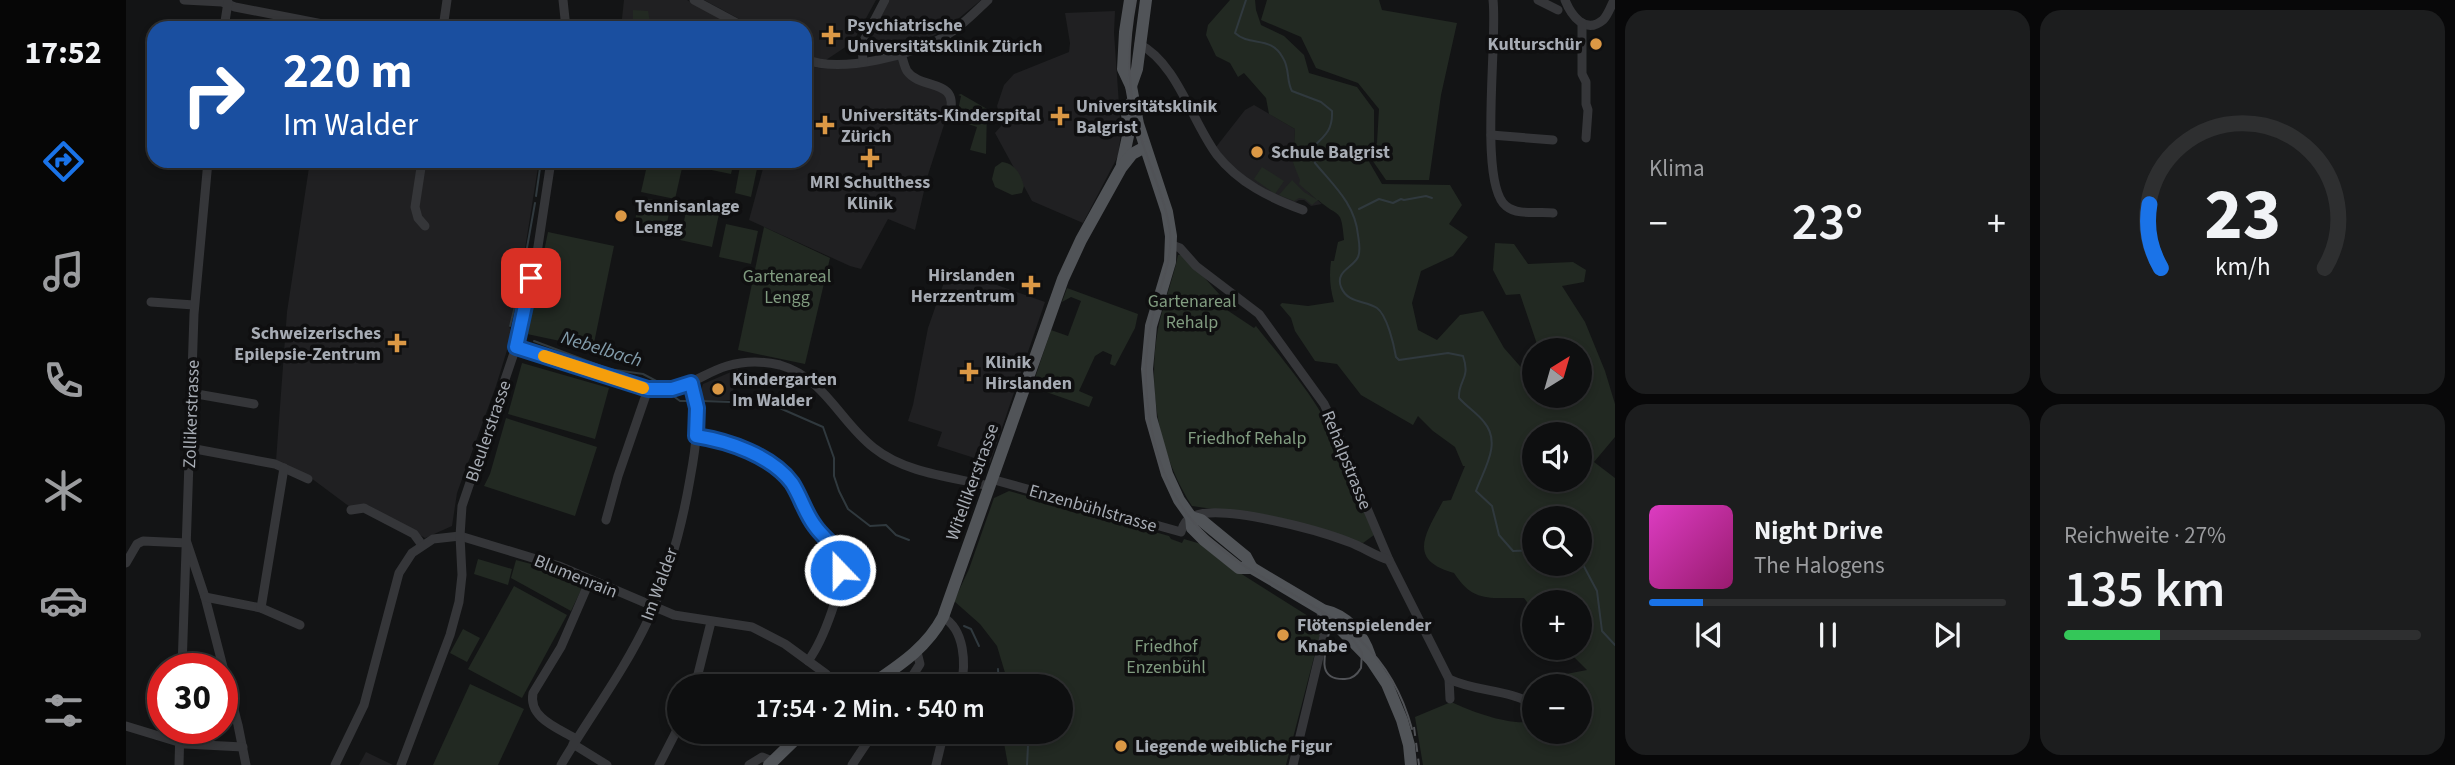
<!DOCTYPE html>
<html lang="de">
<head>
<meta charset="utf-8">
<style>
	body { margin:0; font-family:"Source Sans 3",sans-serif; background:#1c1d1e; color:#f1f3f6; height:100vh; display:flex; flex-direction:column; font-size:26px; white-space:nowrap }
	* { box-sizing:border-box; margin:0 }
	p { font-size:23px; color:#9b9c9f }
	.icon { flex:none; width:38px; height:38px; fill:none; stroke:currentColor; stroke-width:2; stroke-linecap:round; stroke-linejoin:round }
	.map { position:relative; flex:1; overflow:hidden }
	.side { display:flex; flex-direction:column; gap:10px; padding:10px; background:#080809; width:840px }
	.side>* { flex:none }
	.guide { position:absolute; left:21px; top:21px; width:665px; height:147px; border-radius:21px; box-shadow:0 4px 10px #0003,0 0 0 2px #2e2f30; background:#1a4fa0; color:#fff; overflow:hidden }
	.needle { width:46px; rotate:37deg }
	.fabs { position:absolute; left:1396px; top:338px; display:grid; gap:14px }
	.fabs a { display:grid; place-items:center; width:70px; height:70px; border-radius:50%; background:#0e0f10; box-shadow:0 4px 10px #0003,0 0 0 2px #2e2f30; font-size:35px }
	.speed { position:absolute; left:21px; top:653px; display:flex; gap:14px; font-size:35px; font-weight:700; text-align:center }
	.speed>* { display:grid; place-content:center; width:91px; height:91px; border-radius:50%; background:#0e0f10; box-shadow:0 4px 10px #0003,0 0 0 2px #2e2f30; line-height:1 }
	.speed .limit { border:10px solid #d22; background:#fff; color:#111 }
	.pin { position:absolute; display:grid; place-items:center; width:60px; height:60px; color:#fff; margin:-30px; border-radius:14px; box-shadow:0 4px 10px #0006 }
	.me { position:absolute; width:77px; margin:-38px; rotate:338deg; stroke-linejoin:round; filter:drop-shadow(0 0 5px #0008) }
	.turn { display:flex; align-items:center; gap:24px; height:147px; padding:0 21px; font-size:32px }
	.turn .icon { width:91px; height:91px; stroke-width:2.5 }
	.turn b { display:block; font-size:49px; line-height:60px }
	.big { font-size:52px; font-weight:600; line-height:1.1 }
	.side .widget { flex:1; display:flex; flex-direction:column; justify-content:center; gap:10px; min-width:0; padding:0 24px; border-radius:21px; background:#1c1d1e }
	.side .dial { align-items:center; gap:0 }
	.dial svg { height:182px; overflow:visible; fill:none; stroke:#2e2f30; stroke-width:7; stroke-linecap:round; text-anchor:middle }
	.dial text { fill:#f1f3f6; stroke:none }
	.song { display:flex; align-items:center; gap:21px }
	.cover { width:84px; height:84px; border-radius:10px; background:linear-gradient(135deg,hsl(310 70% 55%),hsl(320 70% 35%)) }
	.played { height:7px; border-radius:4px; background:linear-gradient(90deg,#1a73e8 15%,#2e2f30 15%) }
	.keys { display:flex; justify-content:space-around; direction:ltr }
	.heat { display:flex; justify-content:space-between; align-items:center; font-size:38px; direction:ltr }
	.charge { height:10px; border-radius:5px; background:linear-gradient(90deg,#34c759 27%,#2e2f30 0) }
	.side .tiles { flex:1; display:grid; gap:10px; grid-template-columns:repeat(2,1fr) }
	.trip { position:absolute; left:541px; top:674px; width:406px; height:70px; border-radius:35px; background:#0e0f10; box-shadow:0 4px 10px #0003,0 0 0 2px #2e2f30; font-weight:600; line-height:70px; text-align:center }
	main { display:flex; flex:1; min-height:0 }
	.dock { display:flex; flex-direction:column; width:126px; justify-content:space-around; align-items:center; background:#060606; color:#9b9c9f }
	.dock .icon { width:49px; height:49px }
	.dock .on { color:#1a73e8 }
	.dock b { font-size:32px; color:#f1f3f6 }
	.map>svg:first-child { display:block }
	.built { fill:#202022 }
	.green { fill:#222922; fill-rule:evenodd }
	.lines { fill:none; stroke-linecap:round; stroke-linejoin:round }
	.stream { stroke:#30393e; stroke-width:2 }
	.minor { stroke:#353639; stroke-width:9 }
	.major { stroke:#515458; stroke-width:12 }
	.tram { stroke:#505256; stroke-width:2 }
	.rail { stroke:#505256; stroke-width:2; stroke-dasharray:9 7; stroke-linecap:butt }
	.route-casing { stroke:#114b97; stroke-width:18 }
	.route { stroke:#1a73e8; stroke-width:12 }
	.slow { stroke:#f59e0b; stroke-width:12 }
	.poi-dot { fill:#db9845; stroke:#0f0f10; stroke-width:2.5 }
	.labels { text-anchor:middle; stroke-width:7; stroke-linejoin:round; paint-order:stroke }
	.poi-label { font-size:18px; font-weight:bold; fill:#a7acb4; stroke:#0f0f10; text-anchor:start }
	.park-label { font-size:18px; fill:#819c80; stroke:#0f0f10 }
	.street-label { font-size:18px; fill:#a7acb4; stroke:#0f0f10 }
	.water-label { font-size:19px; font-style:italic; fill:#829cab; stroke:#0f0f10 }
</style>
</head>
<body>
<main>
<nav class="dock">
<b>17:52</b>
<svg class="icon on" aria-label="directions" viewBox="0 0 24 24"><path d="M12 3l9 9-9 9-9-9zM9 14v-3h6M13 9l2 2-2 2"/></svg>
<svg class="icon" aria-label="music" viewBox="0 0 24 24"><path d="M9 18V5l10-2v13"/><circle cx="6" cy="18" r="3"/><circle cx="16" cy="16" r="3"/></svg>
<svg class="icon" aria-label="phone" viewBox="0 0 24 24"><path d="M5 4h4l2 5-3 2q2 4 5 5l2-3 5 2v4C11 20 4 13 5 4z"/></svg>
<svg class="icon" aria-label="climate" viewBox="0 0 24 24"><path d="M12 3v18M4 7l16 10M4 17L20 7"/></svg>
<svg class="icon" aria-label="car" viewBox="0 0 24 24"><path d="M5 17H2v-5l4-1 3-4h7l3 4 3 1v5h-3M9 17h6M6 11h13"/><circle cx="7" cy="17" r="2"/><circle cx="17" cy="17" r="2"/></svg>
<svg class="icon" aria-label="filters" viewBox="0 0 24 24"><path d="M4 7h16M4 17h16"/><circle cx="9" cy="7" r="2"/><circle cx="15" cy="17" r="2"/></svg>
</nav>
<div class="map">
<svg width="1489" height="765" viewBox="0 0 1489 765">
	<rect width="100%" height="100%" fill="#131415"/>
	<g class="built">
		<polygon points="498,0 561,0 612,28 495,28"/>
		<polygon points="578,0 750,0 727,42 700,60 687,58 679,54 679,28 630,28"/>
		<polygon points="764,0 855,0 821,28 800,40 751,54 745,53 741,43"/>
		<polygon points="989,11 988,33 995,133 992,156 957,223 906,201 869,133 876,125 871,106 878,85 888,74 943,52 944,43 939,13"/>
		<polygon points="775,59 778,69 818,93 824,106 801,178 789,230 762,219 735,269 724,266 623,220 639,161 679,161 679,63 692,68 711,69"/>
		<polygon points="1128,105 1169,129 1167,163 1182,192 1196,204 1185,206 1178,200 1173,200 1168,203 1139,191 1106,167 1090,147 1119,110"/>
		<polygon points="184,161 413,161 394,280 383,326 386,334 370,386 331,493 326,526 299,538 242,505 224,507 185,478 150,461 161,312"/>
		<polygon points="823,268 919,302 864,463 811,446 816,432 782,421 787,405 802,328"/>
		<polygon points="612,369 605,400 576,401 574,394 577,384"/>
		<polygon points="240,752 267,765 233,765"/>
	</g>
	<g class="green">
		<path d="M1104,0H1129L1130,10L1135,25L1158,36L1178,55L1183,73L1231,87L1248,110V143L1238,153L1256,184L1324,185L1336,205L1323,224L1342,237L1327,256L1295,271L1286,303L1292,330L1311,340L1334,315L1357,311L1378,348L1400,373H1409V396H1454V350H1413L1394,294L1380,295L1367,270L1369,243L1388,244L1402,264L1447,262L1460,270L1458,282L1436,286L1459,322L1479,371L1489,404V437L1468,462L1489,478V765H1297L1289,717L1325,702C1347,712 1386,727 1409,721V732H1454V686H1429L1414,679L1461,670L1439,648H1454V602H1409V613L1398,598C1365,597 1348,604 1328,573C1280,560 1300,533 1317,501L1325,500L1339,466H1337L1329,447L1307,431L1292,416L1287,425L1235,395L1211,364L1189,361L1169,331L1165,318L1154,305L1156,303L1182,306L1208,302C1204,288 1203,275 1205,261H1208L1212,242L1218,240C1215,207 1214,219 1192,200L1186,205L1179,199L1173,198L1168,201L1153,195L1166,180L1178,192L1191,200L1173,184L1174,180L1167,163L1169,129L1143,114L1140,98L1118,73L1112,77L1104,63L1090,56L1080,35L1082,25ZM1409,434H1454V480H1409ZM1409,518H1454V564H1409Z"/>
		<polygon points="1141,0 1253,0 1256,10 1331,23 1315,95 1303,180 1260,180 1242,154 1251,143 1253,109 1232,83 1190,68 1175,37 1135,20"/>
		<polygon points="507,10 522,11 525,28 507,28"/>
		<polygon points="835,94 861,109 860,154 844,150 851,127 830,120 835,96 832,95"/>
		<polygon points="522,161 556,168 549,199 515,192"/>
		<polygon points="572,161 608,161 605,174 571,167"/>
		<polygon points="615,161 632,164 625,197 609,193"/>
		<path d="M876,162C890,164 894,174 898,186L896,193L886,195L869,187L866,179L869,167Z"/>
		<polygon points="1136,167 1158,181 1149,194 1128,179"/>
		<polygon points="514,197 545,204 538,237 507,230"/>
		<polygon points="561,207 593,214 586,247 554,240"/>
		<polygon points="600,224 632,231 625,264 593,257"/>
		<polygon points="638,227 704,258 679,364 612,350"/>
		<polygon points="422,232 488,246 467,348 401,334"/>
		<path d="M1052,255H1058L1103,305L1101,310L1128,328L1130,326C1150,352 1212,422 1210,453L1216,457L1248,535L1237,543L1128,515L1066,506C1033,455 1021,389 1032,329C1037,304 1047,280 1052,255Z"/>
		<polygon points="941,288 1012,314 1009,328 989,366 984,364 986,355 977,351 969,356 953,391 967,397 963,407 906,387 925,330 942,336 955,301 945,297 936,302"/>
		<polygon points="396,363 483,388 469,439 382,414"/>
		<polygon points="380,418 471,447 449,516 358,486 364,474"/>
		<polygon points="883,491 1043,536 1045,539 1056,543 1058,539 1075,544 1095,561 1190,621 1194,634 1160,765 882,765 876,732 934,732 934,686 865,686 863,680 880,676 871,646 854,624 828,601 843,569 868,498"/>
		<polygon points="352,559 386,569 382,585 348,574"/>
		<polygon points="390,560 424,569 452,580 455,590 445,611 385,578"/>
		<polygon points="388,586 441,615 396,698 342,669"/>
		<polygon points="337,629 354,638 341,662 324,653"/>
		<polygon points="344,684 398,709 372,765 307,765"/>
	</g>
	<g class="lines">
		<g class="stream">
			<path d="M1120,0L1109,33C1124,47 1145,35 1157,58C1164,69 1160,80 1166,91L1195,102L1206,111C1207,130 1199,136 1186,148L1189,163C1208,186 1229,204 1232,235C1233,243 1235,250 1232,257C1227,268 1209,271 1215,287C1222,304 1239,300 1251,308C1261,315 1268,345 1270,357L1273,360L1322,353L1337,356C1345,379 1332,380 1333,398C1341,407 1351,413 1358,422C1376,443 1358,469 1350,491L1366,506L1373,535L1387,551L1409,550"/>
			<polyline points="410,196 415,161"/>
			<polyline points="1233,209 1253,199 1267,203 1275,199 1278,200 1300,196 1306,198"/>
			<polyline points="397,270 409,203"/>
			<polyline points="384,326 395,280"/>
			<polyline points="408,341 483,369 517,374 536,384"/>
			<polyline points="546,395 554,401 563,401"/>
			<polyline points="576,401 604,402 613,399 649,406 697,427 708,458 708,476 713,491 722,509 744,526 760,525 770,535 783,540"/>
			<polyline points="1454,559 1471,591 1476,631 1489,645"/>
			<polyline points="838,626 845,629 853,646"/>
			<polyline points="872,669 873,686"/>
			<polyline points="896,732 897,740 902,746 901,765"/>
		</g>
		<g class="minor">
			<polyline points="58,0 96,2 109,7 217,28"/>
			<polyline points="437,0 440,28"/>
			<polyline points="568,0 620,28"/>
			<path d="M1367,0C1372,40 1352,184 1380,206C1392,216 1413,211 1427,213"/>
			<polyline points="1412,0 1432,10"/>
			<path d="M1439,0C1445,15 1459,35 1477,20C1482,15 1485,6 1488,0"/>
			<polyline points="1456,23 1456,74 1460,82 1460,104 1462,110 1460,138"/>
			<polyline points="98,28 102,2"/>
			<polyline points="317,28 321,0"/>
			<path d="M1013,44C1051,63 1066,122 1091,155C1113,183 1144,198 1177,210"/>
			<path d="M775,54C777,59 778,66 781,71C795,91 833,77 824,114"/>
			<path d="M679,59C714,74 789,55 821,35C836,26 849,12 862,0"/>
			<polyline points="737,62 736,44 759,0"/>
			<polyline points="1365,135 1427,140"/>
			<polyline points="296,161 289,207 292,218 299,226"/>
			<polyline points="1046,245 1054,248 1070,266 1133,314 1198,404 1210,429 1226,473 1263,560 1323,679 1324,699"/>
			<polyline points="25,302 68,305"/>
			<path d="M390,347C420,356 450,367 481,376C497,382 514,390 532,390C559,391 577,373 601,366C618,361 637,361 654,365C699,378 714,422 748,448C779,473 826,477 863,486"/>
			<polyline points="65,393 128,404"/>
			<path d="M570,436C602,441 646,456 665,483C675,496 679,513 688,526C697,537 712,545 715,559C719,584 697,641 682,661"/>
			<polyline points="64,448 149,464 182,479"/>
			<path d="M865,479L1055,532C1057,524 1060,519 1068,516C1097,504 1192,530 1223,542C1237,547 1249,556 1263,560"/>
			<polyline points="225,510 238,508 288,534 296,545"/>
			<polyline points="480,520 492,476 522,389"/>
			<polyline points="0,563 11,544 17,541 61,543 79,597 112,725 120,765"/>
			<polyline points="79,597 135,608 174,625"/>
			<polyline points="135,608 158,468"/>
			<path d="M817,617C839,630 840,664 835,686"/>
			<polyline points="56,668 68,314 82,161"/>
			<path d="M1323,679C1350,692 1382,689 1409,705"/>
			<polyline points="569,686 585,622"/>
			<polyline points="780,686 794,664 791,652"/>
			<polyline points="0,726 59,744 117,747"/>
			<path d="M450,739C432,728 402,718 407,693L435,647L464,580"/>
			<polyline points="447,744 481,765"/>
			<polyline points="53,765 54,728"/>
			<polyline points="209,765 238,705 273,573 286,553 307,539 334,536 433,566 548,615 626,627 659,644 700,674 712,686"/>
			<polyline points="275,765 324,635 333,602 336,575 334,536 336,506 390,347 411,253 425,161"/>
			<path d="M435,765C464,716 499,670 523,618C543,574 556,526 564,479C570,447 575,415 565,384"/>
			<polyline points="533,765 553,726"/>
			<polyline points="623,765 636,757 646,761"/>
			<polyline points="726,765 748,732"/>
			<polyline points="810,765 818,732"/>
			<polyline points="1167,765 1198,636 1195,611"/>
		</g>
		<g class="major">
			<polyline points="1004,0 999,32 997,69 1005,86 1012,124 1041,212 1045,236 1044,262 1025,326 1021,369 1025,418 1041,474 1053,500 1065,517 1066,528 1078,540 1113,568 1126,568 1195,609 1245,660 1261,684 1276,720 1283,745 1285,765"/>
			<polyline points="1005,86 1011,69 1020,0"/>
			<polyline points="996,164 1002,136 1001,108 1004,104"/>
			<polyline points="1065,517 1075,520 1120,557 1126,568"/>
			<path d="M1197,610C1221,615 1237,634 1244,656"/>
			<path d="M743,686C772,666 800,649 817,617L937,279L955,240L995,168L1006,154L1019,147"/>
			<polyline points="643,765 677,732"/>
		</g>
		<g class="tram">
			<path d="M1010,0C1001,48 1000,94 1016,141C1025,170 1040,201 1044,232C1047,262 1032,290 1026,319C1011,381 1024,471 1066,520C1139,607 1251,598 1286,729"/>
			<path d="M1196,613C1200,618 1203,622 1203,628C1204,644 1185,679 1217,679C1226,680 1231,675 1235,668L1236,653L1226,638"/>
		</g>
		<polyline class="rail" points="1288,727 1293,765"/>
	</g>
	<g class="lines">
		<g class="route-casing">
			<path id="route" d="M405,278L390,347L522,389H546L565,383L571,408L570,436C603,441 646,456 666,483C675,497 679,513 689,526C700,542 717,548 714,570"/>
		</g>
		<use href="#route" class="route"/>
		<polyline class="slow" points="418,356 517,388"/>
	</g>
	<g class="poi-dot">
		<path d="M701.5 24.5h7v7h7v7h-7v7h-7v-7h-7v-7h7z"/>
		<circle cx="1470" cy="44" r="7"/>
		<path d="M930.5 105.5h7v7h7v7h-7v7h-7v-7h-7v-7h7z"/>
		<path d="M695.5 114.5h7v7h7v7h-7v7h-7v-7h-7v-7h7z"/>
		<circle cx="1131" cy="152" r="7"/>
		<path d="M740.5 147.5h7v7h7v7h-7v7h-7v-7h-7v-7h7z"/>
		<circle cx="495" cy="216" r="7"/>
		<path d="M901.5 274.5h7v7h7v7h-7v7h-7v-7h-7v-7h7z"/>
		<path d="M267.5 332.5h7v7h7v7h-7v7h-7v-7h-7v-7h7z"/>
		<path d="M839.5 361.5h7v7h7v7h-7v7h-7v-7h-7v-7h7z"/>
		<circle cx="592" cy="389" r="7"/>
		<circle cx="1157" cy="635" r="7"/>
		<circle cx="995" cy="746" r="7"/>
	</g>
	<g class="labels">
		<g class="poi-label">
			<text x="721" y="31">Psychiatrische<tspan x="721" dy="21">Universitätsklinik Zürich</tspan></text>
			<text x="1456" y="50" text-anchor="end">Kulturschür</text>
			<text x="950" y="112">Universitätsklinik<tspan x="950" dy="21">Balgrist</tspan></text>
			<text x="715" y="121">Universitäts-Kinderspital<tspan x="715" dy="21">Zürich</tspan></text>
			<text x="1145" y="158">Schule Balgrist</text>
			<text x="744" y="188" text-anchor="middle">MRI Schulthess<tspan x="744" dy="21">Klinik</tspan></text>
			<text x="509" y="212">Tennisanlage<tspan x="509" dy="21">Lengg</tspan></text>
			<text x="889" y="281" text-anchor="end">Hirslanden<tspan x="889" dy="21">Herzzentrum</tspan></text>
			<text x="255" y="339" text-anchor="end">Schweizerisches<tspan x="255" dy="21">Epilepsie-Zentrum</tspan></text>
			<text x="859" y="368">Klinik<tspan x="859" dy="21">Hirslanden</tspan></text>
			<text x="606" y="385">Kindergarten<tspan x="606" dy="21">Im Walder</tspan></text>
			<text x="1171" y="631">Flötenspielender<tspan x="1171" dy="21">Knabe</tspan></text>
			<text x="1009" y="752">Liegende weibliche Figur</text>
		</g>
		<g class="park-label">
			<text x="661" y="282">Gartenareal<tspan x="661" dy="21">Lengg</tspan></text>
			<text x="1066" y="307">Gartenareal<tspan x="1066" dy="21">Rehalp</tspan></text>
			<text x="1121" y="444">Friedhof Rehalp</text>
			<text x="1040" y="652">Friedhof<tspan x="1040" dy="21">Enzenbühl</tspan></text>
		</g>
		<g class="street-label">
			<text transform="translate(65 414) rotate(-88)" y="6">Zollikerstrasse</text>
			<text transform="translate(362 431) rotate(-71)" y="6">Bleulerstrasse</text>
			<text transform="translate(1221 460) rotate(68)" y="6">Rehalpstrasse</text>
			<text transform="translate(846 482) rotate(-70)" y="6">Witellikerstrasse</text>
			<text transform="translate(967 508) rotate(16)" y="6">Enzenbühlstrasse</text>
			<text transform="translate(450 576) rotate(22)" y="6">Blumenrain</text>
			<text transform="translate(533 584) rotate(-70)" y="6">Im Walder</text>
		</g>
		<g class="water-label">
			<text transform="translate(476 348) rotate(17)" y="7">Nebelbach</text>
		</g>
	</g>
</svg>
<div class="fabs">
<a><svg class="needle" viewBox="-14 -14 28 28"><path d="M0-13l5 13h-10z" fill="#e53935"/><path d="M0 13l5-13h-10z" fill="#9b9c9f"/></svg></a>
<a><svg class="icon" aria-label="sound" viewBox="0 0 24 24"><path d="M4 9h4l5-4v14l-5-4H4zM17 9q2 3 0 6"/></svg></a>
<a><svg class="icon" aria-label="search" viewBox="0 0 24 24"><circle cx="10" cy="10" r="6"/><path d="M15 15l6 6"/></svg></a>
<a>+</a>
<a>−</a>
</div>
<div class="speed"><div class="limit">30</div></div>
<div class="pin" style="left:405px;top:278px;background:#d93025"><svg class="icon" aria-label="arrive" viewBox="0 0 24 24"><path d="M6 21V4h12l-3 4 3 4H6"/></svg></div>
<svg class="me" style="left:714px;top:570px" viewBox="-20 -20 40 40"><circle r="17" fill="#1a73e8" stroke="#fff" stroke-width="3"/><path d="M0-11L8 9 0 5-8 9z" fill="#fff"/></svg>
<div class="trip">17:54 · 2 Min. · 540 m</div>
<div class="guide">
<div class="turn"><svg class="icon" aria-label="right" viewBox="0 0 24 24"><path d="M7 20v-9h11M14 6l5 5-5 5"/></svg><div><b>220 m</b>Im Walder</div></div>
</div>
</div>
<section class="side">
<div class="tiles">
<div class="widget"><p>Klima</p>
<div class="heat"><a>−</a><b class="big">23°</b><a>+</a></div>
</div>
<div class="widget dial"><svg viewBox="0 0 100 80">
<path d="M14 69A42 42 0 1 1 86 69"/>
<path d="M14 69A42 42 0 0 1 9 41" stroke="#1a73e8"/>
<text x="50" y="56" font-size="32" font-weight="700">23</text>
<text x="50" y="72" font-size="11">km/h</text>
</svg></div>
<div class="widget">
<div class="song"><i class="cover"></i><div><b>Night Drive</b><p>The Halogens</p></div></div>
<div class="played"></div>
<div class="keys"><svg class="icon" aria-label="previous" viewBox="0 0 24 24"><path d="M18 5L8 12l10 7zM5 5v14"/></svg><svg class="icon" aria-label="pause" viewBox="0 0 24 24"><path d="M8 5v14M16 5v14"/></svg><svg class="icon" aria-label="next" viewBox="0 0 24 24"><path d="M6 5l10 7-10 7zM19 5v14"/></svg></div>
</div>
<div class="widget"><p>Reichweite · 27%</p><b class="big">135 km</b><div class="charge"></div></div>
</div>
</section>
</main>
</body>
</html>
